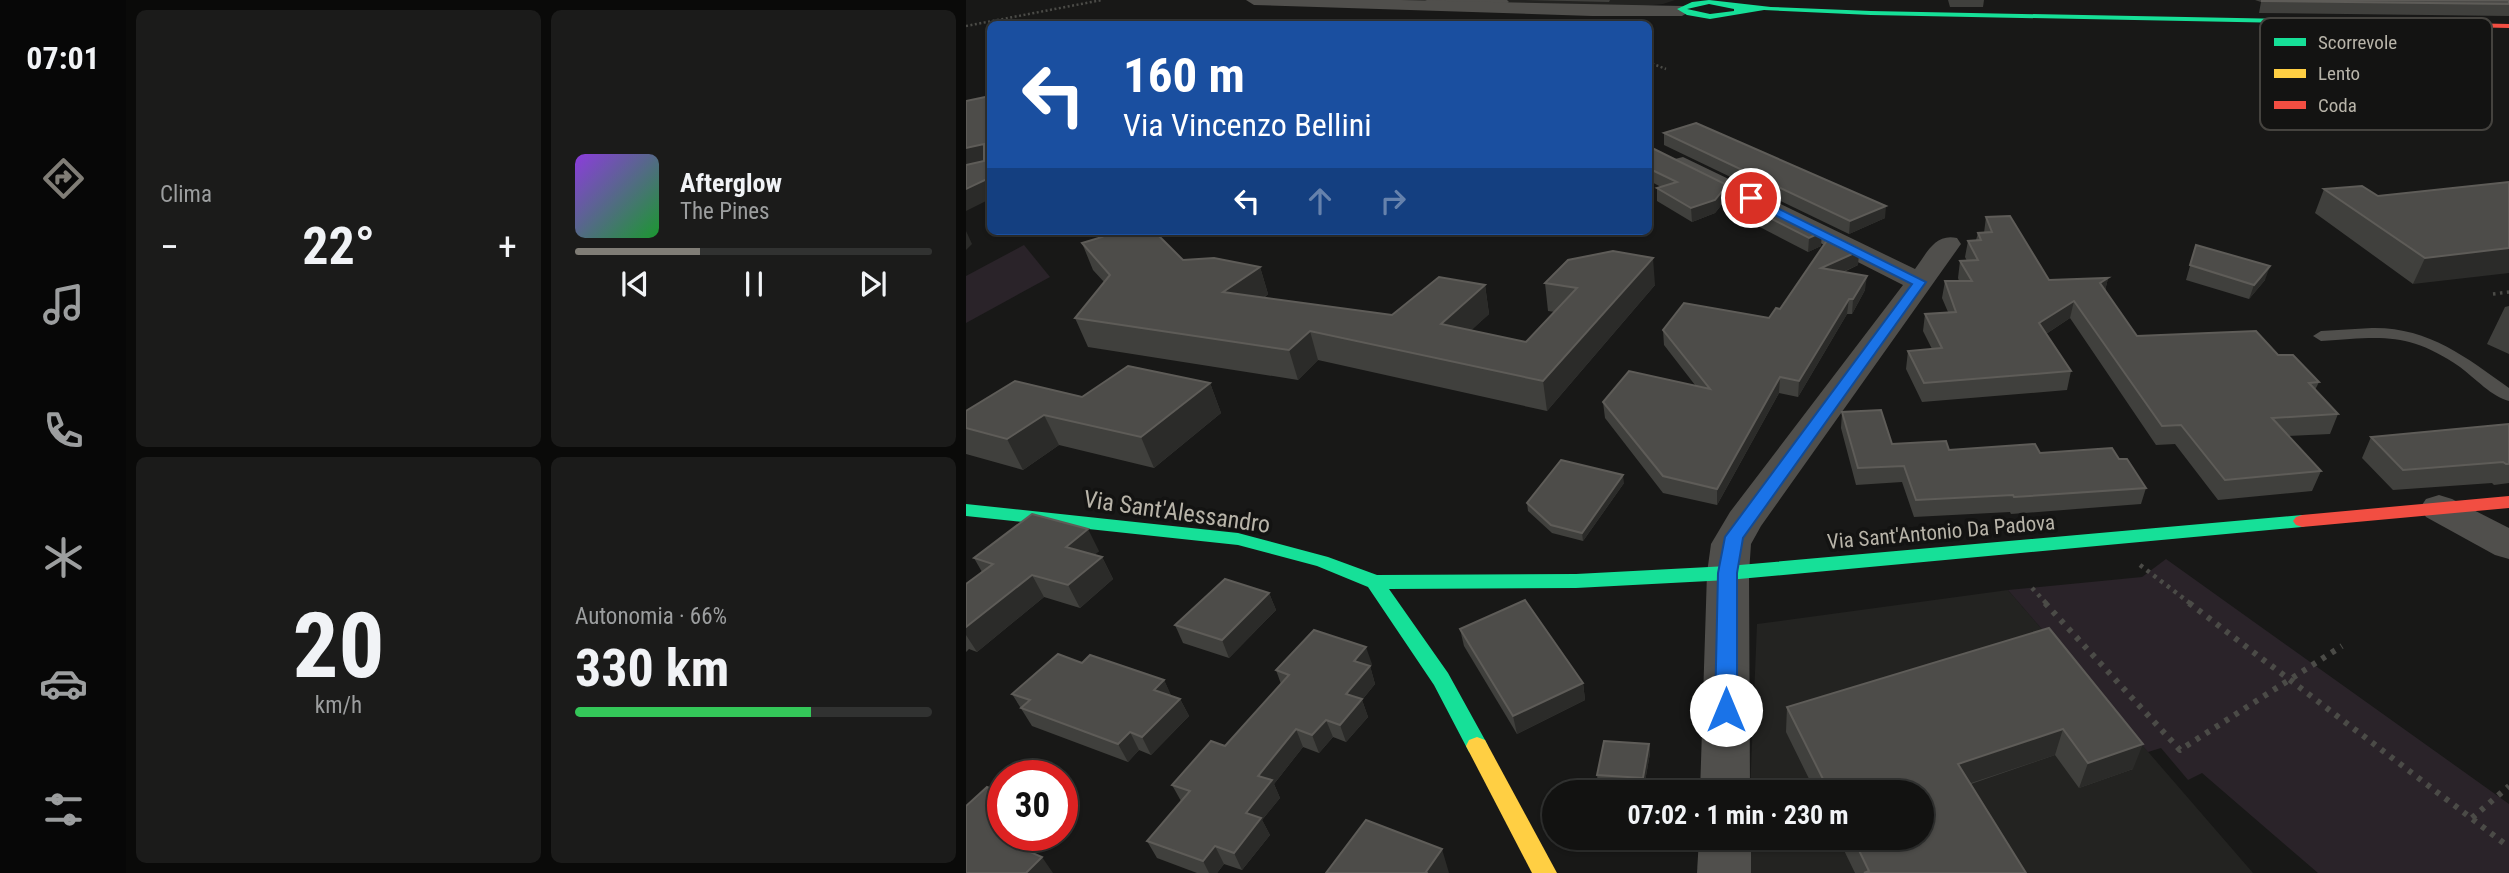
<!DOCTYPE html>
<html lang="it">
<head>
<meta charset="utf-8">
<style>
	body { margin:0; font-family:"Roboto Condensed",sans-serif; background:#1b1b1a; color:#f1f3f6; height:100vh; display:flex; flex-direction:column; font-size:26px; white-space:nowrap }
	* { box-sizing:border-box; margin:0 }
	p { font-size:23px; color:#9c9e9f }
	.icon { flex:none; width:38px; height:38px; fill:none; stroke:currentColor; stroke-width:2; stroke-linecap:round; stroke-linejoin:round }
	.map { position:relative; flex:1; overflow:hidden }
	.drawer { display:flex; flex-direction:column; gap:10px; padding:10px; background:#0a0a09; width:840px }
	.drawer>* { flex:none }
	.hud { position:absolute; left:21px; top:21px; width:665px; height:214px; border-radius:10px; box-shadow:0 2px 5px #0004,0 0 0 2px #313231; background:#1a4fa0; color:#fff; overflow:hidden }
	.speed { position:absolute; left:21px; top:760px; display:flex; gap:14px; font-size:35px; font-weight:700; text-align:center }
	.speed>* { display:grid; place-content:center; width:91px; height:91px; border-radius:50%; background:#121211; box-shadow:0 2px 5px #0004,0 0 0 2px #313231; line-height:1 }
	.speed .limit { border:10px solid #d22; background:#fff; color:#111 }
	.pin { position:absolute; display:grid; place-items:center; width:60px; height:60px; color:#fff; margin:-30px; border:4px solid #fff; border-radius:50%; box-shadow:0 2px 7px #0007 }
	.me { position:absolute; width:77px; margin:-38px; rotate:0deg; stroke-linejoin:round; filter:drop-shadow(0 0 5px #0008) }
	.turn { display:flex; align-items:center; gap:24px; height:147px; padding:0 21px; font-size:32px }
	.turn .icon { width:91px; height:91px; stroke-width:2.5 }
	.turn b { display:block; font-size:49px; line-height:60px }
	.lanes { display:flex; align-items:center; height:66px; padding:0 21px; background:#0003; justify-content:center; gap:35px; direction:ltr }
	.lanes .off { opacity:.35 }
	.big { font-size:52px; font-weight:700; line-height:1.1 }
	.drawer .card { flex:1; display:flex; flex-direction:column; justify-content:center; gap:10px; min-width:0; padding:0 24px; border-radius:10px; background:#1b1b1a }
	.drawer .dial { align-items:center; gap:0 }
	.dial b { font-size:91px; line-height:1 }
	.song { display:flex; align-items:center; gap:21px }
	.cover { width:84px; height:84px; border-radius:10px; background:linear-gradient(135deg,hsl(270 70% 55%),hsl(130 70% 35%)) }
	.played { height:7px; border-radius:4px; background:linear-gradient(90deg,#807d76 35%,#313231 35%) }
	.keys { display:flex; justify-content:space-around; direction:ltr }
	.heat { display:flex; justify-content:space-between; align-items:center; font-size:38px; direction:ltr }
	.charge { height:10px; border-radius:5px; background:linear-gradient(90deg,#34c759 66%,#313231 0) }
	.drawer .tiles { flex:1; display:grid; gap:10px; grid-template-columns:repeat(2,1fr) }
	.trip { position:absolute; left:576px; top:780px; width:392px; height:70px; border-radius:35px; background:#121211; box-shadow:0 2px 5px #0004,0 0 0 2px #313231; font-weight:700; line-height:70px; text-align:center }
	main { display:flex; flex:1; min-height:0 }
	.dock { display:flex; flex-direction:column; width:126px; justify-content:space-around; align-items:center; background:#070707; color:#9c9e9f }
	.dock .icon { width:49px; height:49px }
	.dock .selected { color:#807d76 }
	.dock b { font-size:32px; color:#f1f3f6 }
	.map>svg:first-child { display:block }
	.built { fill:#232321 }
	.green { fill:#2a2329 }
	.lines { fill:none; stroke-linecap:round; stroke-linejoin:round }
	.path-far3 { stroke:#4b4b47; stroke-width:2.5; stroke-dasharray:2 2.5; stroke-linecap:butt }
	.path-far2 { stroke:#4b4b47; stroke-width:3.5; stroke-dasharray:2.5 4.5; stroke-linecap:butt }
	.path-far1 { stroke:#4b4b47; stroke-width:4.5; stroke-dasharray:3.5 5; stroke-linecap:butt }
	.path { stroke:#4b4b47; stroke-width:6; stroke-dasharray:4.5 7; stroke-linecap:butt }
	.lane { fill:#504f4c; fill-rule:evenodd }
	.street { fill:#504f4c; fill-rule:evenodd }
	.fast { fill:#16e098; fill-rule:evenodd }
	.slow { fill:#ffcf43; fill-rule:evenodd }
	.jam { fill:#f24e42; fill-rule:evenodd }
	.wall { fill:#40403d }
	.shaded-wall { fill:#2b2b29 }
	.building { fill:#4d4c49; stroke:#5e5c58; stroke-width:2 }
	.route { fill:#1a73e8; stroke:#114b97; stroke-width:2 }
	.labels { text-anchor:middle; stroke-width:7; stroke-linejoin:round; paint-order:stroke }
	.street-label { font-size:21px; fill:#b8b4a9; stroke:#131312 }
	.near-street-label { font-size:24px; fill:#b8b4a9; stroke:#131312 }
	.key { fill:#131312; stroke:#45433f; stroke-width:2 }
	.key-label { font-size:19px; fill:#b8b4a9 }
</style>
</head>
<body>
<main>
<nav class="dock">
<b>07:01</b>
<svg class="icon selected" aria-label="directions" viewBox="0 0 24 24"><path d="M12 3l9 9-9 9-9-9zM9 14v-3h6M13 9l2 2-2 2"/></svg>
<svg class="icon" aria-label="music" viewBox="0 0 24 24"><path d="M9 18V5l10-2v13"/><circle cx="6" cy="18" r="3"/><circle cx="16" cy="16" r="3"/></svg>
<svg class="icon" aria-label="phone" viewBox="0 0 24 24"><path d="M5 4h4l2 5-3 2q2 4 5 5l2-3 5 2v4C11 20 4 13 5 4z"/></svg>
<svg class="icon" aria-label="climate" viewBox="0 0 24 24"><path d="M12 3v18M4 7l16 10M4 17L20 7"/></svg>
<svg class="icon" aria-label="car" viewBox="0 0 24 24"><path d="M5 17H2v-5l4-1 3-4h7l3 4 3 1v5h-3M9 17h6M6 11h13"/><circle cx="7" cy="17" r="2"/><circle cx="17" cy="17" r="2"/></svg>
<svg class="icon" aria-label="filters" viewBox="0 0 24 24"><path d="M4 7h16M4 17h16"/><circle cx="9" cy="7" r="2"/><circle cx="15" cy="17" r="2"/></svg>
</nav>
<section class="drawer">
<div class="tiles">
<div class="card"><p>Clima</p>
<div class="heat"><a>−</a><b class="big">22°</b><a>+</a></div>
</div>
<div class="card">
<div class="song"><i class="cover"></i><div><b>Afterglow</b><p>The Pines</p></div></div>
<div class="played"></div>
<div class="keys"><svg class="icon" aria-label="previous" viewBox="0 0 24 24"><path d="M18 5L8 12l10 7zM5 5v14"/></svg><svg class="icon" aria-label="pause" viewBox="0 0 24 24"><path d="M8 5v14M16 5v14"/></svg><svg class="icon" aria-label="next" viewBox="0 0 24 24"><path d="M6 5l10 7-10 7zM19 5v14"/></svg></div>
</div>
<div class="card dial"><b>20</b><p>km/h</p></div>
<div class="card"><p>Autonomia · 66%</p><b class="big">330 km</b><div class="charge"></div></div>
</div>
</section>
<div class="map">
<svg width="1543" height="873" viewBox="0 0 1543 873">
	<rect width="100%" height="100%" fill="#181817"/>
	<g class="built">
		<polygon points="372,0 709,0 697,4 658,8"/>
		<polygon points="1042,590 1287,873 781,873 782,838 956,838 956,793 784,793 791,624"/>
	</g>
	<g class="green">
		<polygon points="58,245 84,277 0,323 0,276"/>
		<polygon points="1200,559 1543,804 1543,873 1352,873 1236,773 1222,780 1195,748 1182,752 1042,590 1176,577"/>
	</g>
	<g class="lines">
		<g class="path-far3">
			<polyline points="0,26 136,0"/>
			<polyline points="682,62 700,69"/>
		</g>
		<polyline class="path-far2" points="1527,294 1543,292"/>
		<g class="path-far1">
			<polyline points="1174,565 1225,604"/>
			<polyline points="1066,588 1081,604"/>
		</g>
		<g class="path">
			<polyline points="1079,603 1214,750 1376,646"/>
			<polyline points="1223,603 1543,847"/>
			<polyline points="1506,818 1543,786"/>
		</g>
		<g class="lane">
			<polygon points="459,0 541,0 543,2 539,4 463,2"/>
			<path d="M1406,328C1462,327 1500,357 1543,388V401C1526,397 1509,378 1494,367C1442,331 1415,337 1355,341L1347,336L1355,331Z"/>
		</g>
		<g class="street">
			<polygon points="280,0 435,0 716,6 724,11 716,16 626,16 288,5"/>
			<path d="M717,157L949,269C961,253 969,233 991,238L995,244L795,526L785,544L783,573L784,793H734L741,573L745,544L764,512L937,285L709,169L706,164L709,159Z"/>
			<polygon points="1473,495 1486,499 1543,528 1543,559 1529,555 1460,517 1454,508 1460,499"/>
			<polygon points="733,838 785,838 785,873 731,873"/>
		</g>
		<g class="fast">
			<path d="M743,0L805,7L905,11L1322,19L1326,21L1322,23L905,15L798,10L744,19L721,15L711,9L726,2ZM743,4L768,9V11L744,14L721,9Z"/>
			<polygon points="0,504 272,533 362,557 411,575 610,574 762,566 1336,515 1342,517 1345,521 1342,525 1336,527 762,580 610,588 423,589 482,673 519,740 522,746 519,752 511,755 503,752 468,685 402,587 351,566 272,545 0,516"/>
		</g>
		<polygon class="slow" points="511,737 519,740 591,873 566,873 500,746 503,740"/>
		<g class="jam">
			<polygon points="1322,19 1543,24 1543,28 1319,23"/>
			<polygon points="1543,496 1543,508 1336,527 1330,525 1327,521 1330,517 1336,515"/>
		</g>
	</g>
	<g class="wall">
		<polygon points="558,0 644,0 643,2"/>
		<polygon points="982,0 1018,0 1017,7 984,7"/>
		<polygon points="1289,0 1543,0 1543,16 1293,13 1295,2"/>
		<polygon points="698,133 919,218 883,234 698,145"/>
		<polygon points="682,146 761,185 761,198 749,213 726,222 691,201 691,188 695,187 682,180"/>
		<polygon points="1543,182 1447,284 1349,213 1358,189 1412,196"/>
		<polygon points="796,203 855,246 842,252 790,225 790,211"/>
		<polygon points="1020,217 1083,280 1142,278 1139,291 1171,336 1312,355 1353,382 1349,390 1372,414 1364,434 1322,436 1355,471 1346,491 1252,500 1209,444 1190,445 1104,318 1080,334 1105,371 1101,390 956,402 940,369 942,351 966,349 957,331 959,314 982,312 976,298 979,281 993,281 992,278 994,261 1001,261 999,257 1002,241 1010,240 1012,233 1018,233"/>
		<polygon points="130,231 188,231 217,260 294,267 302,294 298,298 426,315 519,285 523,314 505,330 560,342 589,312 582,311 579,283 689,285 581,411 352,360 332,380 122,347 109,318 138,282 127,270 116,243 133,238"/>
		<polygon points="1230,245 1299,280 1283,299 1220,280"/>
		<polygon points="893,251 892,265 878,272 899,290 886,314 881,314 832,397 813,393 751,505 697,493 639,418 637,402 729,385 698,345 697,330 803,318"/>
		<polygon points="1543,306 1543,354 1521,344 1539,307"/>
		<polygon points="244,383 255,413 188,468 93,445 57,470 0,454 0,411"/>
		<polygon points="876,412 926,444 983,450 1074,453 1180,488 1175,504 1045,514 1044,512 948,517 936,482 890,485 875,428"/>
		<polygon points="1543,424 1543,483 1528,485 1526,483 1427,490 1396,458 1405,437"/>
		<polygon points="658,483 617,541 586,533 562,511 561,503"/>
		<polygon points="133,551 128,555 136,557 147,579 114,608 78,597 11,652 3,649 0,652 0,584 16,572 8,558"/>
		<polygon points="303,593 310,610 263,658 217,643 209,625"/>
		<polygon points="1083,628 1167,769 1113,788 1089,755 1005,784 1060,873 889,873 872,838 956,838 956,793 850,793 820,732 821,707"/>
		<polygon points="494,629 617,683 619,700 551,734 498,646"/>
		<polygon points="116,663 198,680 205,696 214,699 223,716 185,755 173,750 162,762 66,726 46,694"/>
		<polygon points="406,664 404,666 409,684 396,700 402,717 380,742 367,737 353,753 337,747 308,784 314,798 296,820 304,835 276,870 258,864 251,873 231,873 191,858 181,841 215,801 206,785 259,746 315,684 310,670"/>
		<polygon points="683,744 684,753 678,787 632,784 631,775"/>
	</g>
	<g class="shaded-wall">
		<polygon points="18,144 24,161 0,167 0,148"/>
		<polygon points="23,178 24,180 24,199 0,211 0,189"/>
		<polygon points="761,185 761,198 749,213 726,222 725,208"/>
		<polygon points="920,206 919,218 883,234 884,221"/>
		<polygon points="0,231 6,244 0,250"/>
		<polygon points="856,232 855,246 842,252 843,238"/>
		<polygon points="1543,248 1543,273 1447,284 1459,258"/>
		<polygon points="893,251 892,265 854,282 855,268"/>
		<polygon points="687,258 689,285 581,411 577,381"/>
		<polygon points="1304,266 1299,280 1283,299 1288,285"/>
		<polygon points="294,267 302,294 266,320 257,292"/>
		<polygon points="901,276 899,290 886,314 887,299"/>
		<polygon points="1142,278 1138,295 1134,283"/>
		<polygon points="519,285 523,314 481,353 475,324"/>
		<polygon points="883,299 881,314 832,397 833,381"/>
		<polygon points="1108,301 1104,318 1069,341 1073,323"/>
		<polygon points="344,331 352,360 332,380 323,350"/>
		<polygon points="814,377 813,393 751,505 751,489"/>
		<polygon points="244,383 255,413 188,468 175,437"/>
		<polygon points="78,415 93,445 57,470 41,439"/>
		<polygon points="657,475 658,483 617,541 616,533"/>
		<polygon points="122,529 133,551 112,569 100,547"/>
		<polygon points="136,557 147,579 114,608 102,585"/>
		<polygon points="66,575 78,597 11,652 0,635 0,627"/>
		<polygon points="303,593 310,610 263,658 256,640"/>
		<polygon points="400,647 406,664 404,666 409,684 396,700 402,717 380,742 374,725 380,694 388,661"/>
		<polygon points="198,680 206,697 188,690"/>
		<polygon points="617,683 619,700 551,734 547,716"/>
		<polygon points="214,699 223,716 185,755 176,737"/>
		<polygon points="360,720 367,737 353,753 346,735"/>
		<polygon points="330,729 337,747 308,784 314,798 296,820 304,835 276,870 268,853 292,776"/>
		<polygon points="1097,729 1089,755 987,789 992,764"/>
		<polygon points="164,732 173,750 162,762 152,744"/>
		<polygon points="683,744 684,753 678,787 677,778"/>
		<polygon points="1177,744 1167,769 1113,788 1122,763"/>
		<polygon points="48,835 78,835 54,859 41,842"/>
		<polygon points="249,846 258,864 251,873 243,873 237,861"/>
		<polygon points="476,849 483,873 460,873"/>
		<polygon points="76,857 87,873 60,873"/>
	</g>
	<g class="building">
		<polygon points="1296,0 1543,0 1543,4 1296,1"/>
		<polygon points="24,96 24,179 23,178 0,189 0,165 18,161 18,144 0,148 0,101"/>
		<polygon points="730,123 920,206 884,221 698,133"/>
		<polygon points="682,146 761,185 749,200 725,208 691,188 711,182 682,168"/>
		<polygon points="1543,182 1543,248 1459,258 1358,189 1396,186 1412,196"/>
		<polygon points="796,203 856,232 843,238 790,211"/>
		<polygon points="1044,216 1083,280 1142,278 1134,283 1171,336 1290,331 1312,355 1327,355 1353,382 1343,383 1372,414 1306,418 1355,471 1259,480 1215,425 1196,426 1108,301 1073,323 1105,371 958,383 942,351 976,348 959,314 990,312 979,281 1006,281 994,261 1012,260 1002,241 1015,240 1012,233 1026,232 1020,217"/>
		<polygon points="131,231 188,231 217,260 248,258 294,267 257,292 426,315 473,277 519,285 475,324 560,342 611,288 579,283 602,260 647,251 687,258 577,381 344,331 323,350 109,318 144,275 116,243 136,237"/>
		<polygon points="864,236 893,251 855,268 901,276 887,299 883,299 833,381 814,377 751,489 697,476 637,402 663,371 744,389 697,330 718,303 803,318 810,308 814,309"/>
		<polygon points="1230,245 1304,266 1288,285 1224,265"/>
		<polygon points="162,366 244,383 175,437 78,415 41,439 0,428 0,411 49,381 116,397"/>
		<polygon points="915,410 926,444 980,441 983,450 1069,444 1074,453 1146,448 1153,459 1161,459 1180,488 1048,497 1047,495 950,500 938,466 892,468 876,412"/>
		<polygon points="1543,424 1543,464 1540,464 1537,462 1437,470 1405,437"/>
		<polygon points="595,460 657,475 616,533 585,525 561,503"/>
		<polygon points="66,514 122,529 100,547 136,557 102,585 66,575 0,627 0,584 27,564 8,558"/>
		<polygon points="259,579 303,593 256,640 209,625"/>
		<polygon points="559,600 617,683 547,716 494,629"/>
		<polygon points="1083,628 1177,744 1122,763 1097,729 992,764 1060,873 898,873 903,871 887,838 956,838 956,793 864,793 821,707"/>
		<polygon points="348,630 400,647 388,661 404,666 380,694 396,699 374,725 360,720 346,735 330,729 292,776 306,780 280,813 295,818 268,853 249,846 237,861 181,841 224,791 206,785 245,741 259,746 323,675 310,670"/>
		<polygon points="92,654 116,663 124,655 198,680 188,690 214,699 176,737 164,732 152,744 55,708 64,700 46,694"/>
		<polygon points="638,741 683,744 677,778 631,775"/>
		<polygon points="21,787 37,794 37,835 48,835 41,842 76,857 60,873 0,873 0,806"/>
		<polygon points="400,820 476,849 460,872 461,873 360,873"/>
	</g>
	<polygon class="route" points="785,195 960,282 777,538 771,573 771,710 768,716 760,719 753,716 749,710 752,573 759,537 946,284 781,201 781,196"/>
	<g class="labels">
		<g class="street-label">
			<text transform="translate(975 532) rotate(-5)" y="7">Via Sant'Antonio Da Padova</text>
		</g>
		<g class="near-street-label">
			<text transform="translate(211 512) rotate(8)" y="8">Via Sant'Alessandro</text>
		</g>
	</g>
	<rect x="1294" y="18" width="232" height="112" rx="10" class="key"/>
	<rect x="1308" y="38" width="32" height="8" fill="#16e098"/>
	<rect x="1308" y="69" width="32" height="9" fill="#ffcf43"/>
	<rect x="1308" y="101" width="32" height="8" fill="#f24e42"/>
	<g class="key-label">
		<text x="1352" y="49">Scorrevole</text>
		<text x="1352" y="80">Lento</text>
		<text x="1352" y="112">Coda</text>
	</g>
</svg>
<div class="speed"><div class="limit">30</div></div>
<div class="pin" style="left:785px;top:198px;background:#d93025"><svg class="icon" aria-label="arrive" viewBox="0 0 24 24"><path d="M6 21V4h12l-3 4 3 4H6"/></svg></div>
<svg class="me" style="left:760px;top:710px" viewBox="-20 -20 40 40"><circle r="19" fill="#fff"/><path d="M0-13L10 11 0 6-10 11z" fill="#1a73e8"/></svg>
<div class="trip">07:02 · 1 min · 230 m</div>
<div class="hud">
<div class="turn"><svg class="icon" aria-label="left" viewBox="0 0 24 24"><path d="M17 20v-9H6M10 6l-5 5 5 5"/></svg><div><b>160 m</b>Via Vincenzo Bellini</div></div>
<div class="lanes"><svg class="icon" aria-label="left" viewBox="0 0 24 24"><path d="M17 20v-9H6M10 6l-5 5 5 5"/></svg><svg class="icon off" aria-label="ahead" viewBox="0 0 24 24"><path d="M12 20V5M6 11l6-6 6 6"/></svg><svg class="icon off" aria-label="right" viewBox="0 0 24 24"><path d="M7 20v-9h11M14 6l5 5-5 5"/></svg></div>
</div>
</div>
</main>
</body>
</html>
